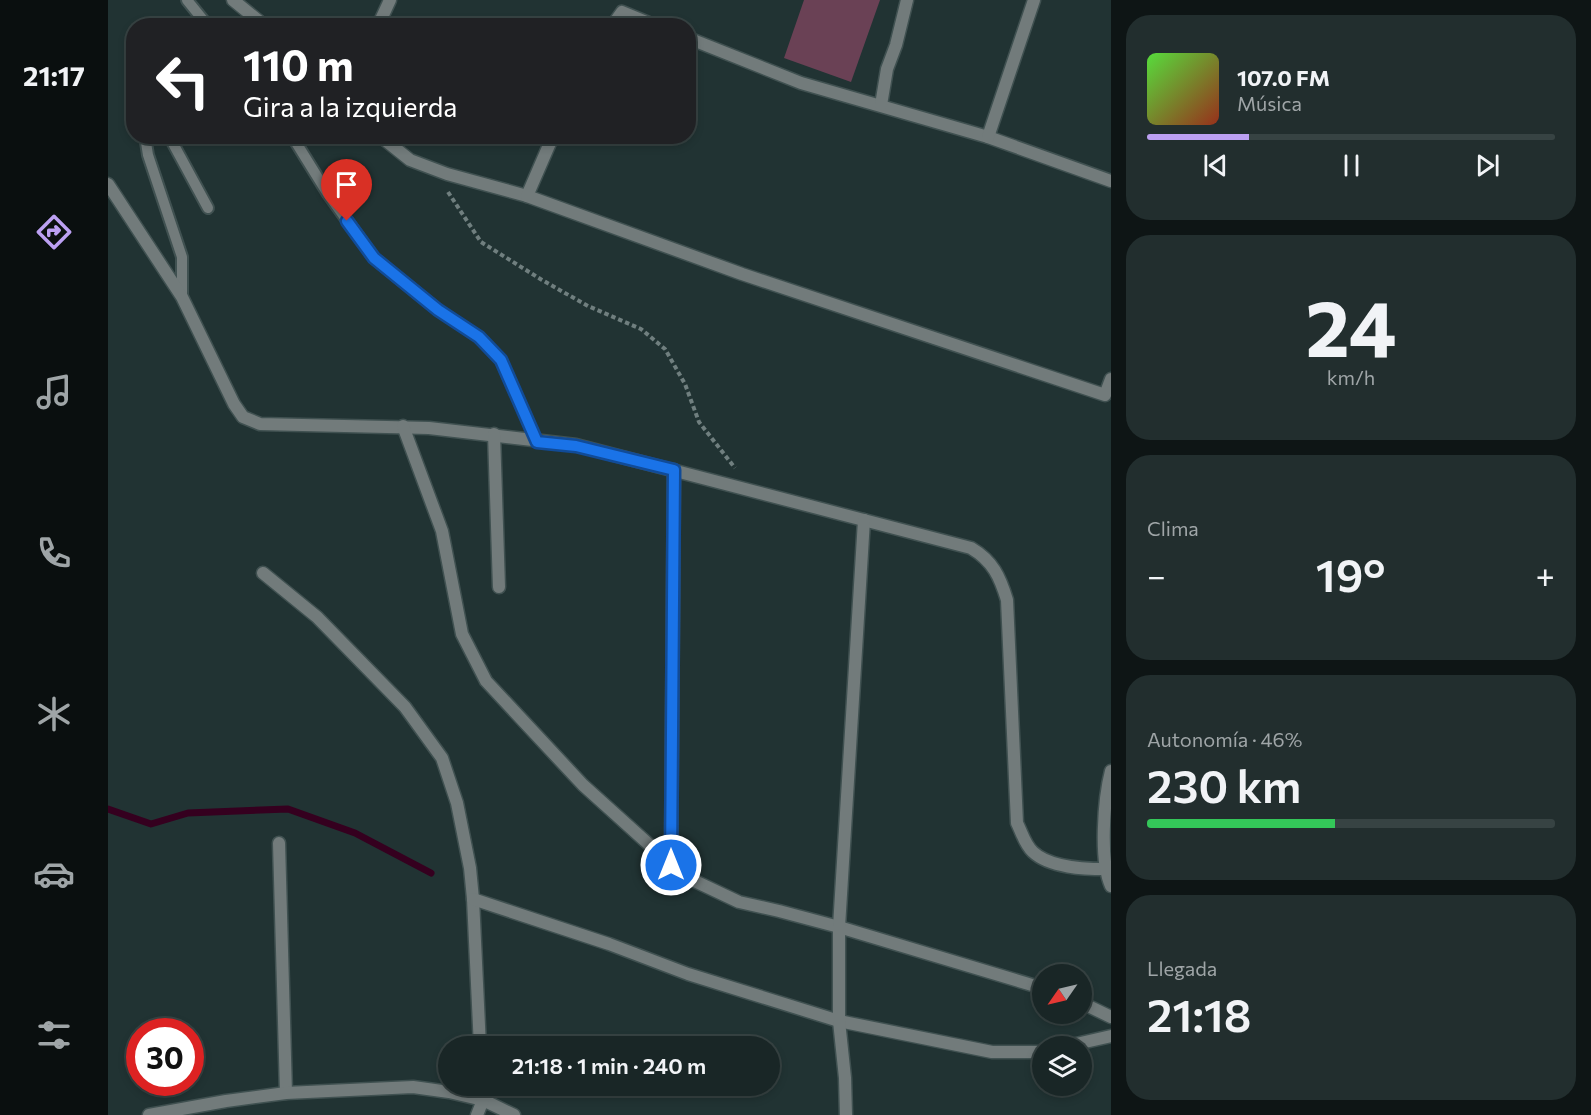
<!DOCTYPE html>
<html lang="es">
<head>
<meta charset="utf-8">
<style>
	body { margin:0; font-family:Commissioner,sans-serif; background:#222e2e; color:#f1f3f6; height:100vh; display:flex; flex-direction:column; font-size:22px; white-space:nowrap }
	* { box-sizing:border-box; margin:0 }
	p { font-size:20px; color:#9fa5a7 }
	.icon { flex:none; width:33px; height:33px; fill:none; stroke:currentColor; stroke-width:2; stroke-linecap:round; stroke-linejoin:round }
	.map { position:relative; flex:1; overflow:hidden }
	.details { display:flex; flex-direction:column; gap:15px; padding:15px; background:#0e1515; width:480px }
	.details>* { flex:none }
	.banner { position:absolute; left:18px; top:18px; width:570px; height:126px; border-radius:24px; box-shadow:0 3px 9px #0003,0 0 0 2px #374343; background:#202124; color:#fff; overflow:hidden }
	.needle { width:39px; rotate:236deg }
	.buttons { position:absolute; left:924px; top:964px; display:grid; gap:12px }
	.buttons a { display:grid; place-items:center; width:60px; height:60px; border-radius:50%; background:#192626; box-shadow:0 3px 9px #0003,0 0 0 2px #374343; font-size:30px }
	.speed { position:absolute; left:18px; top:1018px; display:flex; gap:12px; font-size:30px; font-weight:700; text-align:center }
	.speed>* { display:grid; place-content:center; width:78px; height:78px; border-radius:50%; background:#192626; box-shadow:0 3px 9px #0003,0 0 0 2px #374343; line-height:1 }
	.speed .limit { border:9px solid #d22; background:#fff; color:#111 }
	.pin { position:absolute; display:grid; place-items:center; width:51px; height:51px; color:#fff; margin:-62px -26px; border-radius:50% 50% 50% 0; rotate:-45deg; box-shadow:0 0 6px #0007 }
	.pin .icon { rotate:45deg }
	.me { position:absolute; width:66px; margin:-33px; rotate:0deg; stroke-linejoin:round; filter:drop-shadow(0 0 4px #0008) }
	.turn { display:flex; align-items:center; gap:21px; height:126px; padding:0 18px; font-size:27px }
	.turn .icon { width:78px; height:78px; stroke-width:2.5 }
	.turn b { display:block; font-size:42px; line-height:51px }
	.big { font-size:45px; font-weight:600; line-height:1.1 }
	.details .card { flex:1; display:flex; flex-direction:column; justify-content:center; gap:9px; min-width:0; padding:0 21px; border-radius:24px; background:#222e2e }
	.details .dial { align-items:center; gap:0 }
	.dial b { font-size:78px; line-height:1 }
	.song { display:flex; align-items:center; gap:18px }
	.cover { width:72px; height:72px; border-radius:9px; background:linear-gradient(135deg,hsl(110 70% 55%),hsl(10 70% 35%)) }
	.played { height:6px; border-radius:3px; background:linear-gradient(90deg,#bca0f2 25%,#374343 25%) }
	.keys { display:flex; justify-content:space-around; direction:ltr }
	.heat { display:flex; justify-content:space-between; align-items:center; font-size:33px; direction:ltr }
	.charge { height:9px; border-radius:4px; background:linear-gradient(90deg,#34c759 46%,#374343 0) }
	.trip { position:absolute; left:330px; top:1036px; width:342px; height:60px; border-radius:30px; background:#192626; box-shadow:0 3px 9px #0003,0 0 0 2px #374343; font-weight:600; line-height:60px; text-align:center }
	main { display:flex; flex:1; min-height:0 }
	.dock { display:flex; flex-direction:column; width:108px; justify-content:space-around; align-items:center; background:#0a0f0f; color:#9fa5a7 }
	.dock .icon { width:42px; height:42px }
	.dock .selected { color:#bca0f2 }
	.dock b { font-size:27px; color:#f1f3f6 }
	.map>svg:first-child { display:block }
	.green { fill:#6a4155 }
	.lines { fill:none; stroke-linecap:round; stroke-linejoin:round }
	.stream { stroke:#35001f; stroke-width:7 }
	.lane-casing { stroke:#405151; stroke-width:14 }
	.street-casing { stroke:#405151; stroke-width:15 }
	.path { stroke:#707f7f; stroke-width:4; stroke-dasharray:4.5 3; stroke-linecap:butt }
	.lane { stroke:#727b7b; stroke-width:10 }
	.street { stroke:#727b7b; stroke-width:12 }
	.route-casing { stroke:#114b97; stroke-width:15 }
	.route { stroke:#1a73e8; stroke-width:10 }
</style>
</head>
<body>
<main>
<nav class="dock">
<b>21:17</b>
<svg class="icon selected" aria-label="directions" viewBox="0 0 24 24"><path d="M12 3l9 9-9 9-9-9zM9 14v-3h6M13 9l2 2-2 2"/></svg>
<svg class="icon" aria-label="music" viewBox="0 0 24 24"><path d="M9 18V5l10-2v13"/><circle cx="6" cy="18" r="3"/><circle cx="16" cy="16" r="3"/></svg>
<svg class="icon" aria-label="phone" viewBox="0 0 24 24"><path d="M5 4h4l2 5-3 2q2 4 5 5l2-3 5 2v4C11 20 4 13 5 4z"/></svg>
<svg class="icon" aria-label="climate" viewBox="0 0 24 24"><path d="M12 3v18M4 7l16 10M4 17L20 7"/></svg>
<svg class="icon" aria-label="car" viewBox="0 0 24 24"><path d="M5 17H2v-5l4-1 3-4h7l3 4 3 1v5h-3M9 17h6M6 11h13"/><circle cx="7" cy="17" r="2"/><circle cx="17" cy="17" r="2"/></svg>
<svg class="icon" aria-label="filters" viewBox="0 0 24 24"><path d="M4 7h16M4 17h16"/><circle cx="9" cy="7" r="2"/><circle cx="15" cy="17" r="2"/></svg>
</nav>
<div class="map">
<svg width="1003" height="1115" viewBox="0 0 1003 1115">
	<rect width="100%" height="100%" fill="#213333"/>
	<polygon class="green" points="696,0 772,0 743,82 676,58"/>
	<g class="lines">
		<polyline class="stream" points="0,809 43,824 80,813 180,809 247,833 323,873"/>
		<g class="lane-casing">
			<g id="lane">
				<polyline points="79,0 100,26"/>
				<polyline points="37,136 40,155 74,257 74,297"/>
				<polyline points="61,136 100,208"/>
				<polyline points="184,136 220,194 266,258 330,310 371,337 393,360 429,442"/>
			</g>
		</g>
		<g class="street-casing">
			<g id="street">
				<polyline points="125,0 157,26"/>
				<polyline points="270,26 282,0"/>
				<polyline points="504,26 514,12 548,26"/>
				<polyline points="580,38 693,83 880,137 1003,181"/>
				<polyline points="773,105 779,69 788,45 799,0"/>
				<polyline points="272,136 302,160 339,174 419,196 634,274 997,395 1003,379"/>
				<polyline points="880,137 926,0"/>
				<path d="M0,184L74,297L126,404L135,417L152,424L321,428L468,445L863,548C885,561 892,577 899,600L909,823C914,833 917,845 925,852C942,868 977,869 998,869"/>
				<polyline points="419,196 445,136"/>
				<polyline points="295,426 334,531 354,634 378,681 475,785 576,876 631,902 671,911 731,927 934,988"/>
				<polyline points="386,434 391,587"/>
				<polyline points="155,573 209,617 297,707 334,758 349,803 362,868 365,899 372,1047"/>
				<path d="M1003,771C996,798 991,860 1003,886"/>
				<polyline points="171,843 178,1093"/>
				<polyline points="563,865 566,470"/>
				<polyline points="365,899 501,944 580,974 731,1021 884,1052 934,1052"/>
				<polyline points="974,1003 1003,1017"/>
				<polyline points="955,1047 1003,1036"/>
				<polyline points="41,1115 118,1101 178,1093 305,1087 341,1092 375,1100 406,1115"/>
				<polyline points="369,1115 375,1100 374,1086"/>
				<polyline points="738,1115 737,1078 731,1021 731,927 756,520"/>
			</g>
		</g>
		<polyline class="path" points="340,192 373,242 434,280 480,306 533,329 557,349 577,384 591,422 627,468"/>
		<use href="#lane" class="lane"/>
		<use href="#street" class="street"/>
	</g>
	<g class="lines">
		<g class="route-casing">
			<polyline id="route" points="239,221 266,258 330,310 371,337 393,360 429,442 468,446 566,470 563,865"/>
		</g>
		<use href="#route" class="route"/>
	</g>
</svg>
<div class="buttons">
<a><svg class="needle" viewBox="-14 -14 28 28"><path d="M0-13l5 13h-10z" fill="#e53935"/><path d="M0 13l5-13h-10z" fill="#9fa5a7"/></svg></a>
<a><svg class="icon" aria-label="layers" viewBox="0 0 24 24"><path d="M12 4l9 5-9 5-9-5zM3 14l9 5 9-5"/></svg></a>
</div>
<div class="speed"><div class="limit">30</div></div>
<div class="pin" style="left:239px;top:221px;background:#d93025"><svg class="icon" aria-label="arrive" viewBox="0 0 24 24"><path d="M6 21V4h12l-3 4 3 4H6"/></svg></div>
<svg class="me" style="left:563px;top:865px" viewBox="-20 -20 40 40"><circle r="17" fill="#1a73e8" stroke="#fff" stroke-width="3"/><path d="M0-11L8 9 0 5-8 9z" fill="#fff"/></svg>
<div class="trip">21:18 · 1 min · 240 m</div>
<div class="banner">
<div class="turn"><svg class="icon" aria-label="left" viewBox="0 0 24 24"><path d="M17 20v-9H6M10 6l-5 5 5 5"/></svg><div><b>110 m</b>Gira a la izquierda</div></div>
</div>
</div>
<section class="details">
<div class="card">
<div class="song"><i class="cover"></i><div><b>107.0 FM</b><p>Música</p></div></div>
<div class="played"></div>
<div class="keys"><svg class="icon" aria-label="previous" viewBox="0 0 24 24"><path d="M18 5L8 12l10 7zM5 5v14"/></svg><svg class="icon" aria-label="pause" viewBox="0 0 24 24"><path d="M8 5v14M16 5v14"/></svg><svg class="icon" aria-label="next" viewBox="0 0 24 24"><path d="M6 5l10 7-10 7zM19 5v14"/></svg></div>
</div>
<div class="card dial"><b>24</b><p>km/h</p></div>
<div class="card"><p>Clima</p>
<div class="heat"><a>−</a><b class="big">19°</b><a>+</a></div>
</div>
<div class="card"><p>Autonomía · 46%</p><b class="big">230 km</b><div class="charge"></div></div>
<div class="card"><p>Llegada</p><b class="big">21:18</b></div>
</section>
</main>
</body>
</html>
